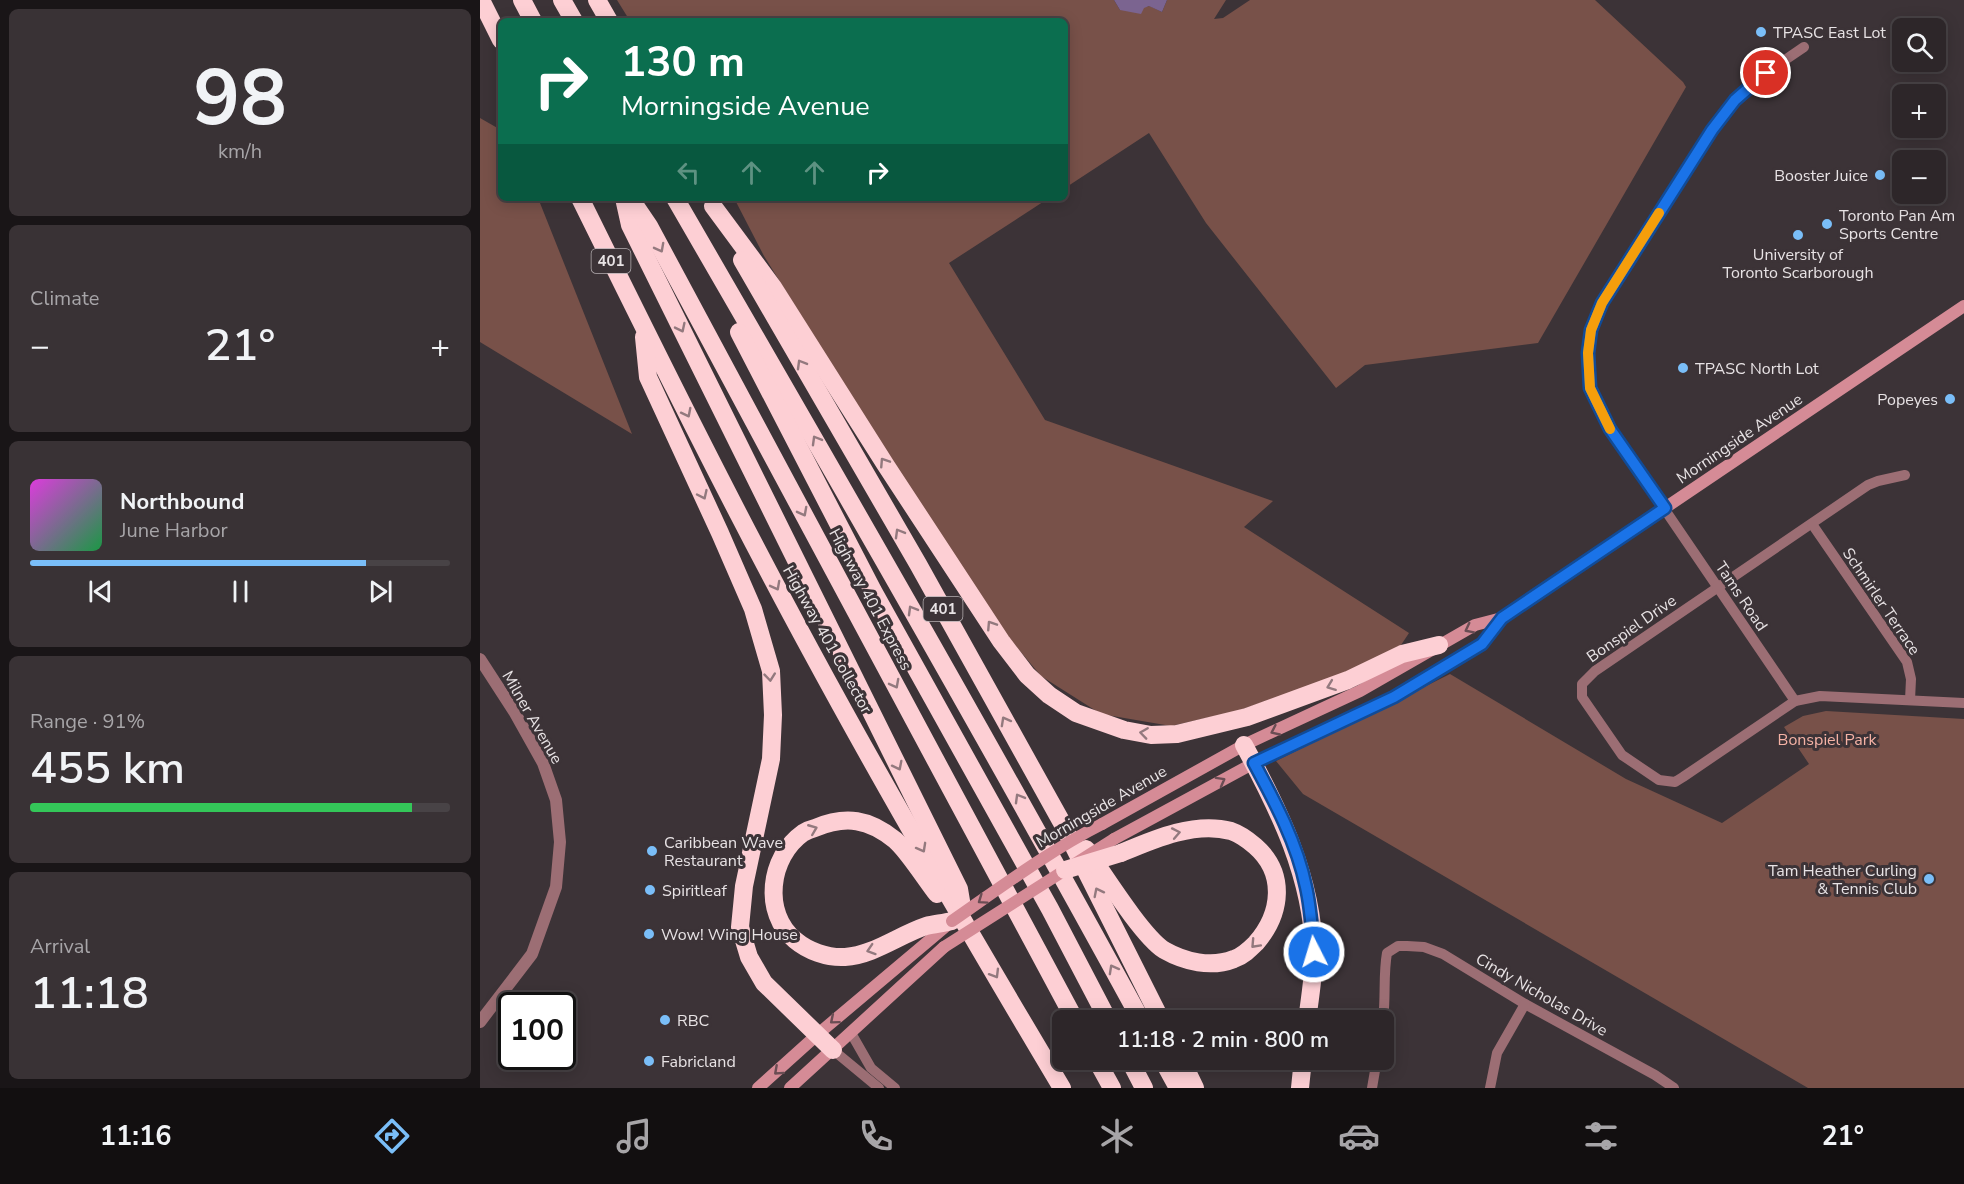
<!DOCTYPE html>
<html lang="en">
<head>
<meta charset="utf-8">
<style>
	body { margin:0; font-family:"Nunito Sans",sans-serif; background:#393235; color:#f1f3f6; height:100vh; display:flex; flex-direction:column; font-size:22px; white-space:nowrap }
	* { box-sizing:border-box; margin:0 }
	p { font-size:20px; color:#a7a5a8 }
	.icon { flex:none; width:33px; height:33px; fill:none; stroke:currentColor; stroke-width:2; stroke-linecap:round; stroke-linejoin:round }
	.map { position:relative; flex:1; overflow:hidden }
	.sheet { display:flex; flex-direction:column; gap:9px; padding:9px; background:#191517; width:480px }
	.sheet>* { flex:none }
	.guide { position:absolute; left:18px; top:18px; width:570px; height:183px; border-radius:9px; box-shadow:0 3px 15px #0003,0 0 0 2px #484346; background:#0b6e4f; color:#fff; overflow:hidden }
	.tools { position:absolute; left:1412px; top:18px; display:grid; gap:12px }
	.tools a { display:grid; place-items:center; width:54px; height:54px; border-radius:9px; background:#2d2629; box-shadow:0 3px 15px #0003,0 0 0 2px #484346; font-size:30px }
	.speed { position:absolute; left:18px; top:992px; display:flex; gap:12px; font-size:30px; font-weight:700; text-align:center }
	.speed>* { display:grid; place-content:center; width:78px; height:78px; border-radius:50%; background:#2d2629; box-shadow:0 3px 15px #0003,0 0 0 2px #484346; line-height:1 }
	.speed .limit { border:3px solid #111; border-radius:9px; background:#fff; color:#111 }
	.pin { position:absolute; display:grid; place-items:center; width:51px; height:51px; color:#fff; margin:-26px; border:3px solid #fff; border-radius:50%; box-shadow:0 2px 6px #0007 }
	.me { position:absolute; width:66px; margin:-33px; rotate:355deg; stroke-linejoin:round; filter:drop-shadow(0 0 4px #0008) }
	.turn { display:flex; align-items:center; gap:21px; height:126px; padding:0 24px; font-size:27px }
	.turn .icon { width:78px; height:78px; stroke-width:2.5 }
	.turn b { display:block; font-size:42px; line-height:51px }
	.lanes { display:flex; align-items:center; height:57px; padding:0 24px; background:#0003; justify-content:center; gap:30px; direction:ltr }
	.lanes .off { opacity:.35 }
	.big { font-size:45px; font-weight:600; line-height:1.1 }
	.sheet .tile { flex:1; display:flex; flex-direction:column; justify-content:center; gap:9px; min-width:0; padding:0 21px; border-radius:9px; background:#393235 }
	.sheet .dial { align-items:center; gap:0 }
	.dial b { font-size:78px; line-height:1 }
	.song { display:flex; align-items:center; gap:18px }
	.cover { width:72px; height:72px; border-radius:9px; background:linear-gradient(135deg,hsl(300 70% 55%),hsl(140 70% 35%)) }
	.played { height:6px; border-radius:3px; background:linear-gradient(90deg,#7abef8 80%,#484346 80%) }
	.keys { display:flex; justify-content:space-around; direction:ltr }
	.heat { display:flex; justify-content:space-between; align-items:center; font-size:33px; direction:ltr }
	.charge { height:9px; border-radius:4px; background:linear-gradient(90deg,#34c759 91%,#484346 0) }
	.trip { position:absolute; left:572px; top:1010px; width:342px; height:60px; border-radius:9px; background:#2d2629; box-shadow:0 3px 15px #0003,0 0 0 2px #484346; font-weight:600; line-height:60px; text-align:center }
	.menu { display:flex; height:96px; justify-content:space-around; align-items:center; background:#120f10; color:#a7a5a8 }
	.menu .icon { width:42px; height:42px }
	.menu .selected { color:#7abef8 }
	.menu b { font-size:27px; color:#f1f3f6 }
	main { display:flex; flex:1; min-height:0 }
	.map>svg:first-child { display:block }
	.green { fill:#785149 }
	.water { fill:#7b6490 }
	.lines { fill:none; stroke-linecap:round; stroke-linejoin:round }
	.minor { stroke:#9c6e74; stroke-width:10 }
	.tertiary { stroke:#9c6e74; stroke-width:12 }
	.secondary { stroke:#d58b96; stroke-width:12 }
	.motorway { stroke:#fdcfd4; stroke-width:18 }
	.secondary-bridge { stroke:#d58b96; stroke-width:12 }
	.motorway-bridge { stroke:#fdcfd4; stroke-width:18 }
	.oneway { stroke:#93797e }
	.oneway2 { stroke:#6a4d54 }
	.route-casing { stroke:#114b97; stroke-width:15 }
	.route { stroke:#1a73e8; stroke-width:10 }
	.slow { stroke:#f59e0b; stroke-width:10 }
	.poi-dot { fill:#7abef8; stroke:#3c3337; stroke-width:2 }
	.labels { text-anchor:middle; stroke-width:6; stroke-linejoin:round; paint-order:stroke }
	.shield { fill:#3c3337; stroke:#b4aeb1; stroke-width:1.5 }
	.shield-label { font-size:15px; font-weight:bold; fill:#e8e3e5 }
	.poi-label { font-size:16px; fill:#e8e3e5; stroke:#3c3337; text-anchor:start }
	.street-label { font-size:16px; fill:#e8e3e5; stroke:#3c3337 }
	.park-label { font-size:16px; fill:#f5b2a5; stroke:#3c3337 }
</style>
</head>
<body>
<main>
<section class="sheet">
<div class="tile dial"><b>98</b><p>km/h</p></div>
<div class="tile"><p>Climate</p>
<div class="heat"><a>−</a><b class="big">21°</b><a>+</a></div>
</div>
<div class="tile">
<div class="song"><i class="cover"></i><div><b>Northbound</b><p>June Harbor</p></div></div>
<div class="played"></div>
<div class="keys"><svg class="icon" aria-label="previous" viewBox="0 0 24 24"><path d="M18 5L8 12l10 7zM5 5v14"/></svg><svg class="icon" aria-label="pause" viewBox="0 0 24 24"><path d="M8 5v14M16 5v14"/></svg><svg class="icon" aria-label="next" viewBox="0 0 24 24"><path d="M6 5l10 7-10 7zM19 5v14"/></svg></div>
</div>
<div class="tile"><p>Range · 91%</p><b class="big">455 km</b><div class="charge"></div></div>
<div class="tile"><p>Arrival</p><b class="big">11:18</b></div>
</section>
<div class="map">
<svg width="1484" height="1088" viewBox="0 0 1484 1088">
	<rect width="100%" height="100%" fill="#3c3337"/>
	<g class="green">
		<polygon points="137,0 634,0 640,10 670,6 682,12 687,0 746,0 734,19 743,18 770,0 1115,0 1203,82 1206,87 1058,343 885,365 856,388 726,223 669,133 585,188 585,21 150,21"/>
		<polygon points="0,118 21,130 21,198 58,198 152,434 0,342"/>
		<polygon points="254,198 569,198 469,263 565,420 793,501 764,527 929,633 915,654 865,674 757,711 691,726 621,714 561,676 529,638 404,449 284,256"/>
		<polygon points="970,674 1146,779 1242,823 1329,764 1304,727 1323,716 1346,711 1484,719 1484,1088 1328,1088 823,794 796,761"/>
	</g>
	<polygon class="water" points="634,0 687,0 682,12 669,6 664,8 661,14 640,10"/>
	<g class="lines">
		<g class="minor">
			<polyline points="1425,475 1398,481 1388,485 1115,671 1102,684 1102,697 1142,755 1179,780 1195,782 1203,777 1315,701 1340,696 1484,703"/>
			<polyline points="1332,524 1427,662 1431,679 1430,700"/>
			<polyline points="1315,701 1130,429 1110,388 1108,353 1111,330 1122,303 1232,130 1255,100 1286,73 1324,47"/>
			<path d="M903,1020C906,997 903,975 907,953L918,946H927L944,947L963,954L1045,1004L1175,1075L1194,1088"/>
			<polyline points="371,1033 391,1068 415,1088"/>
			<polyline points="353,1050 399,1088"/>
			<polyline points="892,1088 897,1059"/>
			<polyline points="1010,1088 1017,1053 1045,1004"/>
		</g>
		<polyline class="tertiary" points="0,659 35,713 63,763 76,800 80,842 76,887 52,954 0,1022"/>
		<g class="secondary">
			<polyline points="622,824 764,745 880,691 995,625 1022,618"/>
			<polyline points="634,839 774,763 914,697 1002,644 1022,618 1484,306"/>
			<polyline points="278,1088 338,1034 471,922"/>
			<polyline points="310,1088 464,947"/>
		</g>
		<g class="motorway">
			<polyline points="1,0 21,40"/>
			<polyline points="42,0 53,21"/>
			<polyline points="82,0 94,21"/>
			<polyline points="117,0 129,21"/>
			<path d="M100,198C175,350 250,502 331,651C411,799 496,944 582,1088"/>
			<polyline points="144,198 150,225 479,889 482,907"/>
			<polyline points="150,198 169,226 595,1020"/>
			<path d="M195,198C353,471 510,743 661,1020"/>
			<polyline points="233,206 293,287 405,464 521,641 547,675 569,695 596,713 644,730 671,735 697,734 767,717 868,680 922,654 959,645"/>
			<polyline points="262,260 438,564 581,821 681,1020"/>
			<polyline points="259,332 393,591 570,909 628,1020"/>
			<polyline points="164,337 168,377 240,533 273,609 291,671 293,715 291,759 264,886 260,927 269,957 284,983 353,1050"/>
			<path d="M764,745C799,810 832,876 834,952C834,974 830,998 827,1020"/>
			<path d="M606,849C623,873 662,936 684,950C705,962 731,968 754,959C763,956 770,949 776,943C802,913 806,873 775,846C768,840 760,834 751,831C715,821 674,839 641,853"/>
			<path d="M457,894C446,880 427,850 415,840C389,819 366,815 335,828C331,829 326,831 323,833C289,857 282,913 315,940C328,951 347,958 365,957C394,955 419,935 446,926C454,924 464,923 472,921"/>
			<polyline points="616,1059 632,1088"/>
			<polyline points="649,1059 664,1088"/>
			<polyline points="682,1059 698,1088"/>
			<polyline points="701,1059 715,1088"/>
			<polyline points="820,1088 823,1059"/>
		</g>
		<g class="secondary-bridge">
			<path d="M472,921C521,887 569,851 622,824"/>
			<polyline points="464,947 634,839"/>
		</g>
		<polyline class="motorway-bridge" points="585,870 641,853"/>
	</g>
	<defs><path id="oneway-chevron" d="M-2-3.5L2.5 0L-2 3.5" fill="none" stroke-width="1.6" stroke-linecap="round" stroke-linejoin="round" transform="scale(1.5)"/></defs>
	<g class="oneway">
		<use href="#oneway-chevron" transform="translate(180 248) rotate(62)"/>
		<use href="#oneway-chevron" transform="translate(201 328) rotate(64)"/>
		<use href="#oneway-chevron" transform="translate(321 364) rotate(-120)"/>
		<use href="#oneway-chevron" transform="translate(207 413) rotate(63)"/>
		<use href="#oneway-chevron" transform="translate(336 440) rotate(-120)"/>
		<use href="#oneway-chevron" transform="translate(404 462) rotate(-123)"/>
		<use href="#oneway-chevron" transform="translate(223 495) rotate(65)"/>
		<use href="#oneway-chevron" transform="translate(323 512) rotate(62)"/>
		<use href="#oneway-chevron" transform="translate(419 533) rotate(-120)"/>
		<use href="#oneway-chevron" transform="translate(296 586) rotate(62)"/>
		<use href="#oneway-chevron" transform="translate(432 610) rotate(-120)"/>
		<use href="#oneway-chevron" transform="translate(511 625) rotate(-123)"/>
		<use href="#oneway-chevron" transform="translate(290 677) rotate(84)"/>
		<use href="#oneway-chevron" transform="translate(415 684) rotate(62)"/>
		<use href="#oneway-chevron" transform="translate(851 686) rotate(159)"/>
		<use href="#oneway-chevron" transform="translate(525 721) rotate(-119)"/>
		<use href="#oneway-chevron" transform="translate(664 733) rotate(-172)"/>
		<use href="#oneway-chevron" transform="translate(418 766) rotate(63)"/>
		<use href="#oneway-chevron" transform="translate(539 798) rotate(-120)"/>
		<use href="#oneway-chevron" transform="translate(333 829) rotate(-22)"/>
		<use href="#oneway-chevron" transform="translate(696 833) rotate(-11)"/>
		<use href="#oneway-chevron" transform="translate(442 848) rotate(61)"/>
		<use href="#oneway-chevron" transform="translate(618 892) rotate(-117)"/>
		<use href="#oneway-chevron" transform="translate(775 944) rotate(133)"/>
		<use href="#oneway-chevron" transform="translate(391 950) rotate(162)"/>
		<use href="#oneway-chevron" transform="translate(633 969) rotate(-119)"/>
		<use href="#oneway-chevron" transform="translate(515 974) rotate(59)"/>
	</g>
	<g class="oneway2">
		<use href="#oneway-chevron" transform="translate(989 629) rotate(153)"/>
		<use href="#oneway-chevron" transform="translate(795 731) rotate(155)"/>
		<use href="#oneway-chevron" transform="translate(741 781) rotate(-29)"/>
		<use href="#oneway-chevron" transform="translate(502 900) rotate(145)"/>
		<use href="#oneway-chevron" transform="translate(354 1020) rotate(140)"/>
		<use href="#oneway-chevron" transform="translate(298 1071) rotate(138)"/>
	</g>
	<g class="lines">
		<g class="route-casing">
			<path id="route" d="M834,952C832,931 831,909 826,887C817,843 795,802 774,763L914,697L1002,644L1022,618L1185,508L1130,429L1110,388L1108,353L1111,330L1122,303L1232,130L1255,100L1286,73"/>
		</g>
		<use href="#route" class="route"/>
		<polyline class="slow" points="1130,429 1110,388 1108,353 1111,330 1122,303 1179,213"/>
	</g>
	<g class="poi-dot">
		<circle cx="1281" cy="32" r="6"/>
		<circle cx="1400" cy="175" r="6"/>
		<circle cx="1347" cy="224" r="6"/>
		<circle cx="1318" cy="235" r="6"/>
		<circle cx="1203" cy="368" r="6"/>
		<circle cx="1470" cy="399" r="6"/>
		<circle cx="172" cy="851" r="6"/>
		<circle cx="1449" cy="879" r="6"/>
		<circle cx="170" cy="890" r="6"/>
		<circle cx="169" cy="934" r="6"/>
		<circle cx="185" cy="1020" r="6"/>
		<circle cx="169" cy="1061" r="6"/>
	</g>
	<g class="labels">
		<g class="shield">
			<rect x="111.5" y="249" width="39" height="24" rx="4.5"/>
			<rect x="443.5" y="597" width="39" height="24" rx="4.5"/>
		</g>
		<g class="shield-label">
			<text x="131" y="266">401</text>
			<text x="463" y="614">401</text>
		</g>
		<g class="poi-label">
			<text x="1293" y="38">TPASC East Lot</text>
			<text x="1388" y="181" text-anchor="end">Booster Juice</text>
			<text x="1359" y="221">Toronto Pan Am<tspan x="1359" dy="18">Sports Centre</tspan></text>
			<text x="1318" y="260" text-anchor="middle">University of<tspan x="1318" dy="18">Toronto Scarborough</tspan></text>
			<text x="1215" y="374">TPASC North Lot</text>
			<text x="1458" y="405" text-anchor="end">Popeyes</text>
			<text x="184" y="848">Caribbean Wave<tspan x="184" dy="18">Restaurant</tspan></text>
			<text x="1437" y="876" text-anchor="end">Tam Heather Curling<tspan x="1437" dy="18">&amp; Tennis Club</tspan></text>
			<text x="182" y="896">Spiritleaf</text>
			<text x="181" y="940">Wow! Wing House</text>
			<text x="197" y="1026">RBC</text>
			<text x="181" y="1067">Fabricland</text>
		</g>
		<g class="street-label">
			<text transform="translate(1259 438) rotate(-34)" y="6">Morningside Avenue</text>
			<text transform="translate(1262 596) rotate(56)" y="6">Tams Road</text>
			<text transform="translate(391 599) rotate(62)" y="6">Highway 401 Express</text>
			<text transform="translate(1402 601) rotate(56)" y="6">Schmirler Terrace</text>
			<text transform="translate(1151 628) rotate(-35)" y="6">Bonspiel Drive</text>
			<text transform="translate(348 639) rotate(61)" y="6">Highway 401 Collector</text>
			<text transform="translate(53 717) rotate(60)" y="6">Milner Avenue</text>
			<text transform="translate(621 806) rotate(-30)" y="6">Morningside Avenue</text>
			<text transform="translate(1062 994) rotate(30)" y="6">Cindy Nicholas Drive</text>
		</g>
		<g class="park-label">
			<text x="1347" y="745">Bonspiel Park</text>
		</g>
	</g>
</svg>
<div class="tools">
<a><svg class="icon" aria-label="search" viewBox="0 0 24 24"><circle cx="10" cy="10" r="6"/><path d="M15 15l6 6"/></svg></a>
<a>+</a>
<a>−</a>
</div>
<div class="speed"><div class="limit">100</div></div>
<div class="pin" style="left:1286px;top:73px;background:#d93025"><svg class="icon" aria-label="arrive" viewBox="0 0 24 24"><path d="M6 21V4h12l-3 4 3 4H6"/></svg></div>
<svg class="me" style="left:834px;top:952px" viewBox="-20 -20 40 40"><circle r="17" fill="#1a73e8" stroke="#fff" stroke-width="3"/><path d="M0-11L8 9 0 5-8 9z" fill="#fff"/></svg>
<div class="trip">11:18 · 2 min · 800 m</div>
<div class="guide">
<div class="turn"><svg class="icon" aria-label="right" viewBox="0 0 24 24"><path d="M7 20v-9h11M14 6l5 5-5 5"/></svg><div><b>130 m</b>Morningside Avenue</div></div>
<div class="lanes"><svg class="icon off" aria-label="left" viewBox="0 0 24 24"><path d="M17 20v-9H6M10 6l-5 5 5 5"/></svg><svg class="icon off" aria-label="ahead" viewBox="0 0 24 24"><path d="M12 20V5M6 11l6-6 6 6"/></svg><svg class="icon off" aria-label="ahead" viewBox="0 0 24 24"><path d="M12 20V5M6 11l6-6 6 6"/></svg><svg class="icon" aria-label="right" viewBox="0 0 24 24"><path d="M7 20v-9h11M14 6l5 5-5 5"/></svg></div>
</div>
</div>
</main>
<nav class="menu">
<b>11:16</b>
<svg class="icon selected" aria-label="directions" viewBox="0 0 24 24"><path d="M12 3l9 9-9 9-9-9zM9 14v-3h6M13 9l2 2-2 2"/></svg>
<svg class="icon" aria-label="music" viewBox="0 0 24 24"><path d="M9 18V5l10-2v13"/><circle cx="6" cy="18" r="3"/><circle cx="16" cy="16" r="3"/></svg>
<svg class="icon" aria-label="phone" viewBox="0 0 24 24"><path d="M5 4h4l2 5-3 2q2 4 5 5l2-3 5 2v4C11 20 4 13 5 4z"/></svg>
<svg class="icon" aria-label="climate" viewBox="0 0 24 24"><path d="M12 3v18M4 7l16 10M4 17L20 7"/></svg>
<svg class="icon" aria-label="car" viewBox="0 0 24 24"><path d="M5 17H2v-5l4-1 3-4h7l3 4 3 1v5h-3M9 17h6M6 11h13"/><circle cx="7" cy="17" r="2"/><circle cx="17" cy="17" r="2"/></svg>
<svg class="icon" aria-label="filters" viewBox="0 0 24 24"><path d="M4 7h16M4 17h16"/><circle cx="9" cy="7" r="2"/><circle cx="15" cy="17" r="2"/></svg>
<b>21°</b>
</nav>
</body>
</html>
